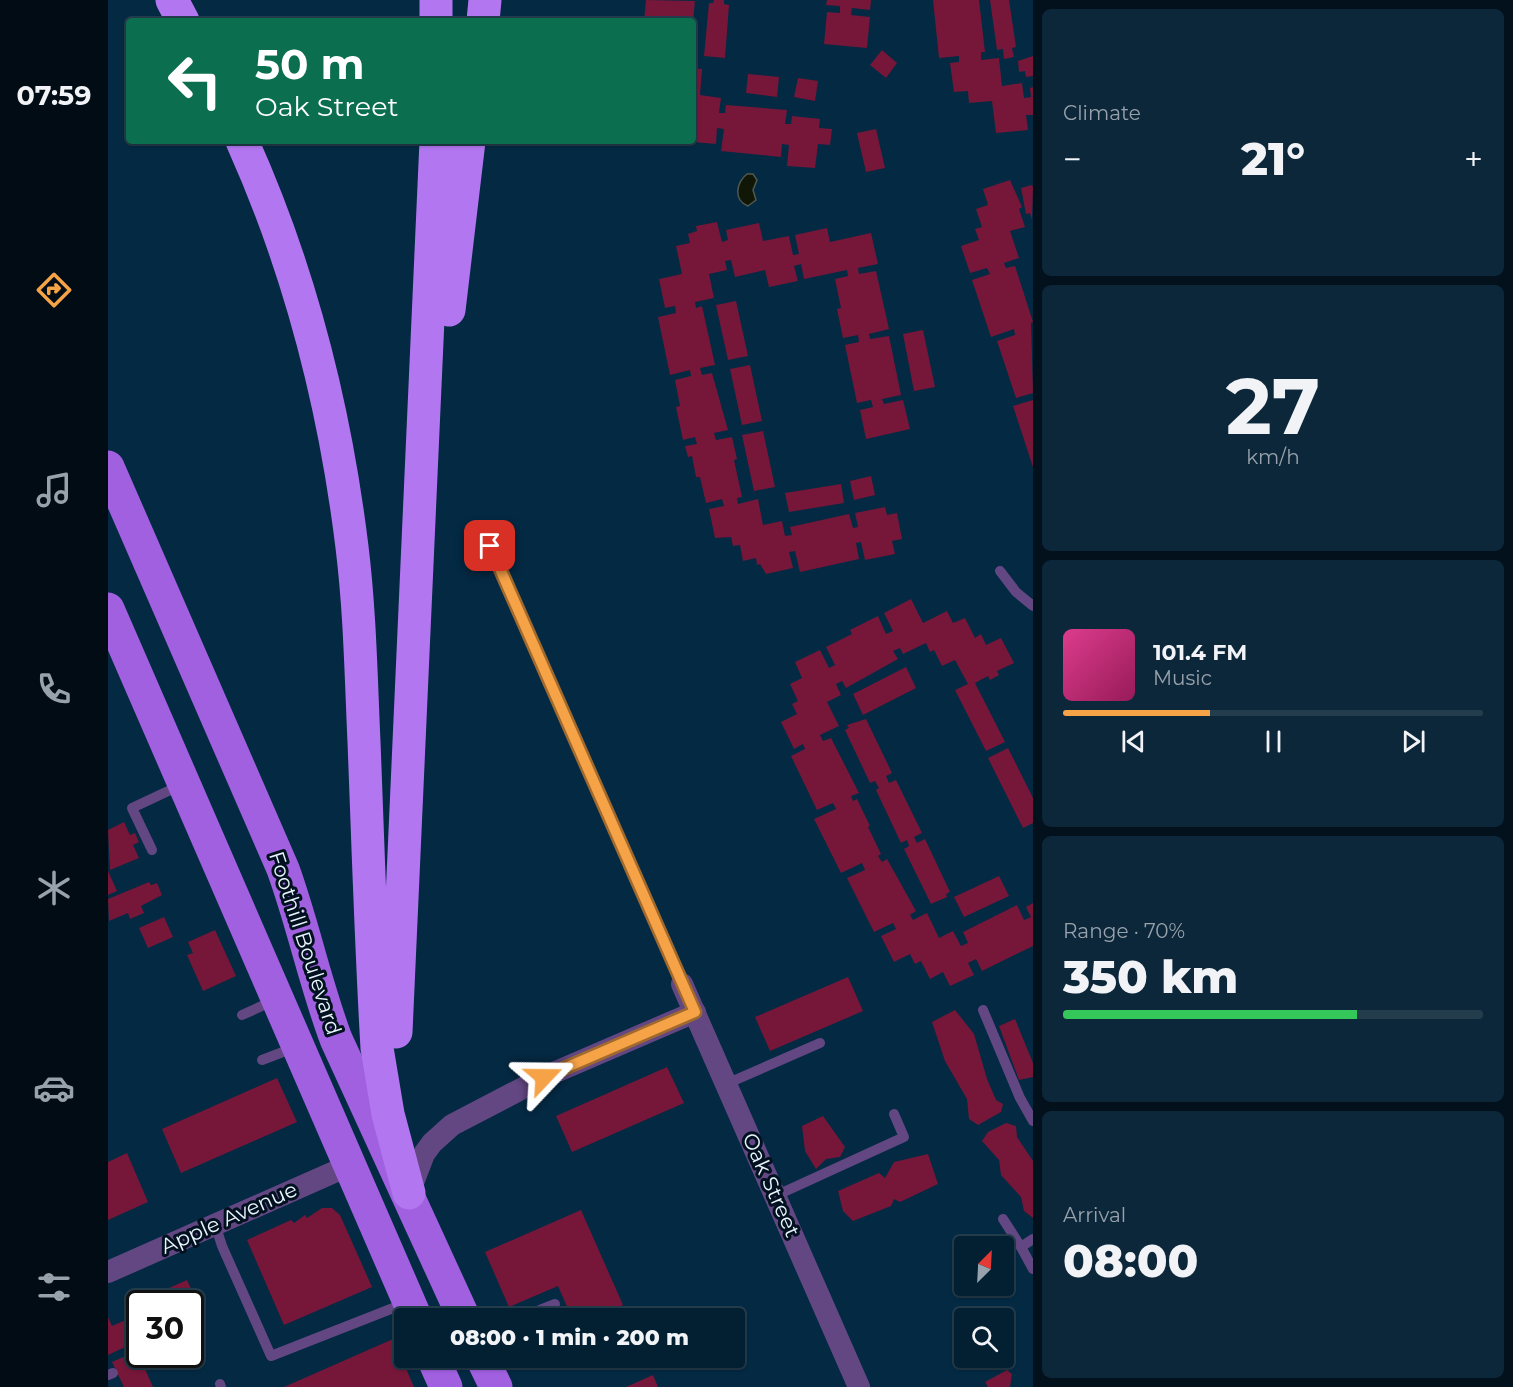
<!DOCTYPE html>
<html lang="en">
<head>
<meta charset="utf-8">
<style>
	body { margin:0; font-family:Montserrat,sans-serif; background:#0d273a; color:#f1f3f6; height:100vh; display:flex; flex-direction:column; font-size:22px; white-space:nowrap }
	* { box-sizing:border-box; margin:0 }
	p { font-size:20px; color:#97a2ac }
	.icon { flex:none; width:33px; height:33px; fill:none; stroke:currentColor; stroke-width:2; stroke-linecap:round; stroke-linejoin:round }
	.map { position:relative; flex:1; overflow:hidden }
	.details { display:flex; flex-direction:column; gap:9px; padding:9px; background:#02111c; width:480px }
	.details>* { flex:none }
	.guide { position:absolute; left:18px; top:18px; width:570px; height:126px; border-radius:6px; box-shadow:0 2px 4px #0004,0 0 0 2px #243d4d; background:#0b6e4f; color:#fff; overflow:hidden }
	.needle { width:39px; rotate:24deg }
	.controls { position:absolute; left:846px; top:1236px; display:grid; gap:12px }
	.controls a { display:grid; place-items:center; width:60px; height:60px; border-radius:6px; background:#031f32; box-shadow:0 2px 4px #0004,0 0 0 2px #243d4d; font-size:30px }
	.speed { position:absolute; left:18px; top:1290px; display:flex; gap:12px; font-size:30px; font-weight:700; text-align:center }
	.speed>* { display:grid; place-content:center; width:78px; height:78px; border-radius:50%; background:#031f32; box-shadow:0 2px 4px #0004,0 0 0 2px #243d4d; line-height:1 }
	.speed .limit { border:3px solid #111; border-radius:9px; background:#fff; color:#111 }
	.pin { position:absolute; display:grid; place-items:center; width:51px; height:51px; color:#fff; margin:-26px; border-radius:12px; box-shadow:0 3px 9px #0006 }
	.me { position:absolute; width:66px; margin:-33px; rotate:67deg; stroke-linejoin:round; filter:drop-shadow(0 0 4px #0008) }
	.turn { display:flex; align-items:center; gap:21px; height:126px; padding:0 30px; font-size:27px }
	.turn .icon { width:78px; height:78px; stroke-width:2.5 }
	.turn b { display:block; font-size:42px; line-height:51px }
	.big { font-size:45px; font-weight:800; line-height:1.1 }
	.details .widget { flex:1; display:flex; flex-direction:column; justify-content:center; gap:9px; min-width:0; padding:0 21px; border-radius:9px; background:#0d273a }
	.details .dial { align-items:center; gap:0 }
	.dial b { font-size:78px; line-height:1 }
	.song { display:flex; align-items:center; gap:18px }
	.cover { width:72px; height:72px; border-radius:9px; background:linear-gradient(135deg,hsl(330 70% 55%),hsl(330 70% 35%)) }
	.played { height:6px; border-radius:3px; background:linear-gradient(90deg,#f6a247 35%,#243d4d 35%) }
	.keys { display:flex; justify-content:space-around; direction:ltr }
	.heat { display:flex; justify-content:space-between; align-items:center; font-size:33px; direction:ltr }
	.charge { height:9px; border-radius:4px; background:linear-gradient(90deg,#34c759 70%,#243d4d 0) }
	.trip { position:absolute; left:286px; top:1308px; width:351px; height:60px; border-radius:6px; background:#031f32; box-shadow:0 2px 4px #0004,0 0 0 2px #243d4d; font-weight:800; line-height:60px; text-align:center }
	main { display:flex; flex:1; min-height:0 }
	.menu { display:flex; flex-direction:column; width:108px; justify-content:space-around; align-items:center; background:#010c14; color:#97a2ac }
	.menu .icon { width:42px; height:42px }
	.menu .current { color:#f6a247 }
	.menu b { font-size:27px; color:#f1f3f6 }
	.map>svg:first-child { display:block }
	.water { fill:#111706; stroke:#525950; stroke-width:1.5 }
	.building { fill:#761739 }
	.lines { fill:none; stroke-linecap:round; stroke-linejoin:round }
	.service { stroke:#634783; stroke-width:10 }
	.minor { stroke:#634783; stroke-width:22 }
	.primary { stroke:#a060e0; stroke-width:33 }
	.motorway { stroke:#b277f0; stroke-width:33 }
	.route-casing { stroke:#a0692e; stroke-width:15 }
	.route { stroke:#f6a247; stroke-width:10 }
	.labels { text-anchor:middle; stroke-width:6; stroke-linejoin:round; paint-order:stroke }
	.street-label { font-size:21px; fill:#eaf4fd; stroke:#01111f }
</style>
</head>
<body>
<main>
<nav class="menu">
<b>07:59</b>
<svg class="icon current" aria-label="directions" viewBox="0 0 24 24"><path d="M12 3l9 9-9 9-9-9zM9 14v-3h6M13 9l2 2-2 2"/></svg>
<svg class="icon" aria-label="music" viewBox="0 0 24 24"><path d="M9 18V5l10-2v13"/><circle cx="6" cy="18" r="3"/><circle cx="16" cy="16" r="3"/></svg>
<svg class="icon" aria-label="phone" viewBox="0 0 24 24"><path d="M5 4h4l2 5-3 2q2 4 5 5l2-3 5 2v4C11 20 4 13 5 4z"/></svg>
<svg class="icon" aria-label="climate" viewBox="0 0 24 24"><path d="M12 3v18M4 7l16 10M4 17L20 7"/></svg>
<svg class="icon" aria-label="car" viewBox="0 0 24 24"><path d="M5 17H2v-5l4-1 3-4h7l3 4 3 1v5h-3M9 17h6M6 11h13"/><circle cx="7" cy="17" r="2"/><circle cx="17" cy="17" r="2"/></svg>
<svg class="icon" aria-label="filters" viewBox="0 0 24 24"><path d="M4 7h16M4 17h16"/><circle cx="9" cy="7" r="2"/><circle cx="15" cy="17" r="2"/></svg>
</nav>
<div class="map">
<svg width="925" height="1387" viewBox="0 0 925 1387">
	<rect width="100%" height="100%" fill="#042943"/>
	<path class="water" d="M639,174H645L649,180L645,190L648,200L640,206C625,200 628,183 639,174Z"/>
	<g class="building">
		<polygon points="538,0 587,1 585,21 536,21"/>
		<polygon points="606,0 616,0 616,4 621,5 617,58 596,56 601,3 605,3"/>
		<polygon points="719,0 763,0 762,10 744,8 743,15 762,17 759,48 716,44 719,12 732,13 732,6 718,5"/>
		<polygon points="825,0 871,0 877,52 873,52 873,60 891,58 894,86 914,83 916,98 923,97 922,88 925,87 925,115 918,115 920,130 888,133 884,101 861,103 860,91 846,92 842,63 851,62 851,56 831,58"/>
		<polygon points="882,0 901,0 908,47 904,48 906,57 896,59 895,49 889,50"/>
		<polygon points="774,50 789,63 778,78 762,65"/>
		<polygon points="925,56 925,76 918,77 917,71 911,72 910,61"/>
		<polygon points="585,68 594,69 592,95 613,98 611,113 617,113 618,105 679,110 677,124 683,124 684,116 712,119 711,128 724,129 722,145 710,144 707,168 679,166 681,145 674,144 673,157 613,151 616,129 609,128 608,144 585,142"/>
		<polygon points="640,74 671,77 669,97 638,93"/>
		<polygon points="690,78 710,81 707,101 686,97"/>
		<polygon points="768,129 777,168 758,172 749,133"/>
		<polygon points="902,180 914,207 911,209 917,227 902,231 911,258 896,263 898,268 907,266 925,322 923,323 925,393 908,398 889,341 907,335 906,329 883,337 864,280 882,274 879,268 862,273 853,246 871,240 867,229 874,227 868,209 880,205 875,189"/>
		<polygon points="924,185 925,187 924,220 922,213 918,214 913,188"/>
		<polygon points="609,222 614,242 620,240 618,230 651,223 655,241 681,236 685,255 691,254 687,235 719,228 722,242 763,233 770,264 750,268 751,274 768,271 781,329 761,334 762,339 781,336 793,395 774,399 776,404 795,400 802,429 758,439 752,410 765,407 763,400 749,403 737,345 751,342 750,335 735,338 729,309 733,308 727,279 740,276 739,270 696,279 693,264 686,266 690,281 661,287 657,270 627,277 623,260 617,261 619,270 601,274 606,298 587,302 588,308 594,306 607,365 592,368 594,375 604,373 620,430 606,433 608,440 624,437 629,459 626,460 634,497 629,498 630,504 650,499 655,525 674,521 677,536 684,535 682,527 741,514 745,528 750,527 747,513 777,507 779,515 789,513 794,539 784,541 787,554 757,560 753,542 748,543 751,559 692,572 687,551 681,552 685,568 658,574 652,564 649,565 648,558 635,561 632,545 625,546 623,537 607,538 601,509 616,506 614,499 598,503 592,477 588,477 584,456 580,457 577,446 589,444 587,437 575,440 568,407 572,406 567,380 583,376 582,370 562,375 550,317 568,313 567,306 557,308 551,279 574,274 568,246 582,243 580,234 589,231 588,226"/>
		<polygon points="628,301 640,356 620,360 608,305"/>
		<polygon points="815,330 827,387 806,391 795,334"/>
		<polygon points="642,365 654,421 634,425 622,369"/>
		<polygon points="925,400 925,467 905,406"/>
		<polygon points="655,431 667,487 646,491 634,435"/>
		<polygon points="763,476 767,495 746,500 742,481"/>
		<polygon points="733,484 736,503 681,512 677,493"/>
		<polygon points="803,599 815,623 839,611 845,623 857,618 867,638 873,634 878,645 893,638 906,663 889,671 891,675 882,680 880,676 867,683 897,742 878,751 847,690 860,684 847,660 834,666 826,650 822,652 818,643 795,654 792,648 785,651 790,659 738,688 734,681 728,684 733,695 719,702 731,726 712,735 715,741 723,738 751,793 743,796 745,801 749,799 762,826 760,827 773,854 770,856 774,862 779,859 808,911 802,915 805,920 819,913 831,938 845,931 853,946 860,943 855,932 909,905 916,920 923,917 918,907 925,903 925,946 874,971 868,959 860,963 866,975 842,986 835,972 822,979 813,961 807,964 802,954 786,962 773,936 788,929 785,923 766,932 739,878 757,870 754,863 733,873 706,819 728,809 725,803 709,810 683,756 697,749 695,744 686,749 673,722 689,714 684,704 690,701 682,684 694,678 687,662 712,650 721,668 727,665 718,647 744,634 742,630 770,616 778,634 785,631 776,613"/>
		<polygon points="798,667 808,688 755,715 745,694"/>
		<polygon points="758,719 784,773 778,776 781,783 788,780 814,833 806,837 809,843 817,839 842,892 838,894 839,897 823,904 796,849 801,846 799,840 793,843 768,790 771,788 767,781 762,783 737,730 741,728 739,725"/>
		<polygon points="900,748 925,798 925,823 915,828 880,758"/>
		<polygon points="16,822 22,835 27,833 31,842 25,845 31,858 2,870 0,830"/>
		<polygon points="0,871 9,891 0,895"/>
		<polygon points="891,876 901,896 856,917 846,897"/>
		<polygon points="41,882 43,885 49,883 54,895 33,906 36,913 22,919 20,913 1,921 0,899"/>
		<polygon points="56,917 65,937 40,948 31,928"/>
		<polygon points="107,930 128,976 95,991 79,955 85,953 80,942"/>
		<polygon points="740,977 755,1011 662,1051 647,1017"/>
		<polygon points="847,1010 866,1034 879,1079 888,1100 895,1104 893,1112 870,1125 861,1119 859,1099 837,1061 824,1022"/>
		<polygon points="907,1019 925,1063 925,1077 911,1080 891,1026"/>
		<polygon points="559,1067 576,1103 464,1152 448,1116"/>
		<polygon points="169,1078 189,1122 73,1173 54,1129"/>
		<polygon points="715,1116 737,1147 732,1157 718,1159 708,1169 697,1151 694,1126"/>
		<polygon points="898,1123 908,1126 909,1137 925,1161 925,1218 916,1211 913,1197 893,1175 891,1160 874,1141 880,1132"/>
		<polygon points="19,1153 40,1202 0,1220 0,1162"/>
		<polygon points="820,1154 830,1184 792,1202 786,1199 783,1206 745,1221 735,1211 730,1191 771,1173 777,1178 786,1162"/>
		<polygon points="214,1208 224,1208 232,1215 264,1287 176,1325 139,1240 183,1220 186,1223 197,1215 199,1218"/>
		<polygon points="473,1210 515,1305 484,1318 464,1318 450,1286 401,1307 377,1252"/>
		<polygon points="79,1280 94,1313 82,1318 82,1304 58,1304 52,1292"/>
		<polygon points="0,1317 4,1326 20,1319 30,1341 0,1355"/>
		<polygon points="285,1339 306,1387 176,1387"/>
		<polygon points="29,1351 45,1387 16,1387 4,1362"/>
		<polygon points="899,1370 904,1374 902,1387 880,1387 877,1382"/>
		<polygon points="545,1375 550,1387 518,1387"/>
	</g>
	<g class="lines">
		<g class="service">
			<polyline points="382,546 574,984"/>
			<polyline points="892,571 908,592 925,606"/>
			<polyline points="44,850 24,808 73,785"/>
			<polyline points="875,1010 912,1098 925,1121"/>
			<polyline points="134,1015 167,1000"/>
			<polyline points="154,1060 188,1047"/>
			<polyline points="618,1084 712,1043"/>
			<polyline points="667,1196 796,1137 786,1114"/>
			<polyline points="895,1219 913,1247"/>
			<polyline points="107,1224 114,1246 163,1356 298,1303"/>
			<polyline points="925,1239 913,1247 925,1269"/>
			<polyline points="412,1318 447,1304"/>
			<polyline points="0,1375 5,1373"/>
			<polyline points="112,1384 113,1387"/>
		</g>
		<g class="minor">
			<polyline points="574,984 751,1387"/>
			<polyline points="301,1193 316,1154 324,1143 344,1125 436,1077 587,1012"/>
			<polyline points="0,1272 242,1165"/>
		</g>
		<g class="primary">
			<path d="M0,467L175,869C195,924 207,983 228,1039L356,1318"/>
			<polyline points="0,609 308,1318"/>
			<polyline points="325,1358 338,1387"/>
			<polyline points="374,1358 388,1387"/>
		</g>
		<g class="motorway">
			<polyline points="64,0 75,21"/>
			<polyline points="328,0 328,21"/>
			<polyline points="375,21 377,0"/>
			<path d="M134,141C192,270 227,408 244,547C252,612 253,677 256,742C260,844 263,946 269,1048L280,1114L301,1193"/>
			<polyline points="341,310 361,141"/>
			<polyline points="288,1032 328,141"/>
		</g>
	</g>
	<g class="lines">
		<g class="route-casing">
			<polyline id="route" points="382,546 587,1012 436,1077"/>
		</g>
		<use href="#route" class="route"/>
	</g>
	<g class="labels">
		<g class="street-label">
			<text transform="translate(197 943) rotate(72)" y="7">Foothill Boulevard</text>
			<text transform="translate(663 1185) rotate(66)" y="7">Oak Street</text>
			<text transform="translate(121 1218) rotate(-24)" y="7">Apple Avenue</text>
		</g>
	</g>
</svg>
<div class="controls">
<a><svg class="needle" viewBox="-14 -14 28 28"><path d="M0-13l5 13h-10z" fill="#e53935"/><path d="M0 13l5-13h-10z" fill="#97a2ac"/></svg></a>
<a><svg class="icon" aria-label="search" viewBox="0 0 24 24"><circle cx="10" cy="10" r="6"/><path d="M15 15l6 6"/></svg></a>
</div>
<div class="speed"><div class="limit">30</div></div>
<div class="pin" style="left:382px;top:546px;background:#d93025"><svg class="icon" aria-label="arrive" viewBox="0 0 24 24"><path d="M6 21V4h12l-3 4 3 4H6"/></svg></div>
<svg class="me" style="left:436px;top:1077px" viewBox="-20 -20 40 40"><path d="M0-17L14 15 0 8-14 15z" fill="#f6a247" stroke="#fff" stroke-width="4"/></svg>
<div class="trip">08:00 · 1 min · 200 m</div>
<div class="guide">
<div class="turn"><svg class="icon" aria-label="left" viewBox="0 0 24 24"><path d="M17 20v-9H6M10 6l-5 5 5 5"/></svg><div><b>50 m</b>Oak Street</div></div>
</div>
</div>
<section class="details">
<div class="widget"><p>Climate</p>
<div class="heat"><a>−</a><b class="big">21°</b><a>+</a></div>
</div>
<div class="widget dial"><b>27</b><p>km/h</p></div>
<div class="widget">
<div class="song"><i class="cover"></i><div><b>101.4 FM</b><p>Music</p></div></div>
<div class="played"></div>
<div class="keys"><svg class="icon" aria-label="previous" viewBox="0 0 24 24"><path d="M18 5L8 12l10 7zM5 5v14"/></svg><svg class="icon" aria-label="pause" viewBox="0 0 24 24"><path d="M8 5v14M16 5v14"/></svg><svg class="icon" aria-label="next" viewBox="0 0 24 24"><path d="M6 5l10 7-10 7zM19 5v14"/></svg></div>
</div>
<div class="widget"><p>Range · 70%</p><b class="big">350 km</b><div class="charge"></div></div>
<div class="widget"><p>Arrival</p><b class="big">08:00</b></div>
</section>
</main>
</body>
</html>
